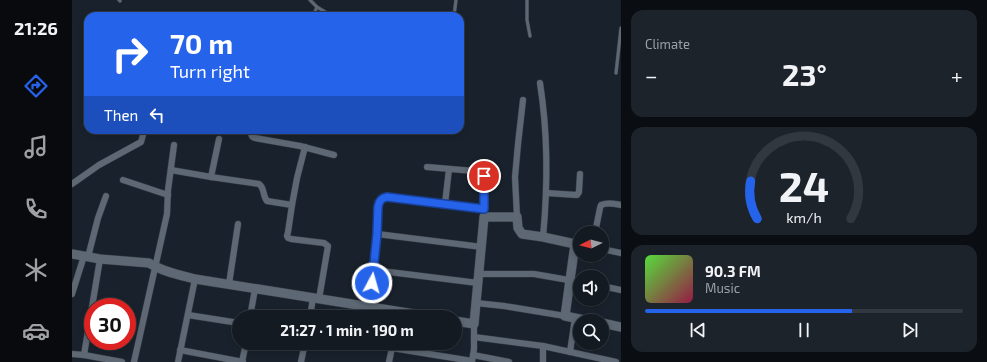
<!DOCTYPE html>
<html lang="en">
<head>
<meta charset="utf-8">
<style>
	body { margin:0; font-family:"Exo 2",sans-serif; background:#1c232a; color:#f1f3f6; height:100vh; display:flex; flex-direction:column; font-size:15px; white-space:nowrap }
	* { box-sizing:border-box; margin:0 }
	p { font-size:13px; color:#9da1a5 }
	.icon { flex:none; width:22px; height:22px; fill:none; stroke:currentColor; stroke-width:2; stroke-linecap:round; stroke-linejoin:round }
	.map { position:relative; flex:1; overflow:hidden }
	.drawer { display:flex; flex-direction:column; gap:10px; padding:10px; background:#0a0e12; width:366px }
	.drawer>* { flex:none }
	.top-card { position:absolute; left:12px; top:12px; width:380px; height:122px; border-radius:12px; box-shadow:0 2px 6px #0003,0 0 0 1px #32383f; background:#2563eb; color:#fff; overflow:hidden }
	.needle { width:26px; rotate:264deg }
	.tools { position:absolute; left:501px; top:226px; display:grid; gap:8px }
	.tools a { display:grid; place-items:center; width:36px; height:36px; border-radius:50%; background:#131a21; box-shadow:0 2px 6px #0003,0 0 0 1px #32383f; font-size:20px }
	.speed { position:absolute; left:12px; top:298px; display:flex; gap:8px; font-size:20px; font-weight:700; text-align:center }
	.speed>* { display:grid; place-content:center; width:52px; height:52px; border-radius:50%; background:#131a21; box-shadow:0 2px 6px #0003,0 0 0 1px #32383f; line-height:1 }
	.speed .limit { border:6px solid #d22; background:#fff; color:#111 }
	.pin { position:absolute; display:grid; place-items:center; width:34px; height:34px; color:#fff; margin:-17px; border:2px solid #fff; border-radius:50%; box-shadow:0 1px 4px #0007 }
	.me { position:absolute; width:44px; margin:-22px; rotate:6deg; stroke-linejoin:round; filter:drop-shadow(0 0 3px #0008) }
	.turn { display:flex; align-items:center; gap:14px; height:84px; padding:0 20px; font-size:18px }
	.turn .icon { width:52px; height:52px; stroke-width:2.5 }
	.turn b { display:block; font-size:28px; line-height:34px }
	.then { display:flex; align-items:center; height:38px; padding:0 20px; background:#0003; gap:8px; font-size:15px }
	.big { font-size:30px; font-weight:700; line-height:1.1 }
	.drawer .tile { flex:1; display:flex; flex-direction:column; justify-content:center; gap:6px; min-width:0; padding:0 14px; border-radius:12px; background:#1c232a }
	.drawer .dial { align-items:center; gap:0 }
	.dial svg { height:104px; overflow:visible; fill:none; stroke:#32383f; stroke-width:7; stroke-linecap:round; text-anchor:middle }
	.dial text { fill:#f1f3f6; stroke:none }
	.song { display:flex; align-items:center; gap:12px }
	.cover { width:48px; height:48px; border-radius:6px; background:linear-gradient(135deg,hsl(110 70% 55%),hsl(340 70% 35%)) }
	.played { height:4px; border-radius:2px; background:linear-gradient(90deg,#2563eb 65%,#32383f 65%) }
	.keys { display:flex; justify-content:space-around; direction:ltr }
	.heat { display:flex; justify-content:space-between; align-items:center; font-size:22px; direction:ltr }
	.trip { position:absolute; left:160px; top:310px; width:230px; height:40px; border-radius:20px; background:#131a21; box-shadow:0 2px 6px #0003,0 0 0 1px #32383f; font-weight:700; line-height:40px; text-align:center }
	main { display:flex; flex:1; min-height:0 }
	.menu { display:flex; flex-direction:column; width:72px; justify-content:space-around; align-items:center; background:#080a0d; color:#9da1a5 }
	.menu .icon { width:28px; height:28px }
	.menu .active { color:#2563eb }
	.menu b { font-size:18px; color:#f1f3f6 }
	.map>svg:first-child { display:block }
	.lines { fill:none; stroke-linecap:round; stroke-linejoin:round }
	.lane-casing { stroke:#373d46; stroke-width:4 }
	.street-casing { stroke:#373d46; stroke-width:7 }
	.secondary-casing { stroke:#373d46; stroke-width:10 }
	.lane { stroke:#5d6874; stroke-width:3 }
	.street { stroke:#5d6874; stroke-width:6 }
	.secondary { stroke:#5d6874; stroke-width:9 }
	.route-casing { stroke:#184099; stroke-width:10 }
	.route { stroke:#2563eb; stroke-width:7 }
</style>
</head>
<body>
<main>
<nav class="menu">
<b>21:26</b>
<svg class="icon active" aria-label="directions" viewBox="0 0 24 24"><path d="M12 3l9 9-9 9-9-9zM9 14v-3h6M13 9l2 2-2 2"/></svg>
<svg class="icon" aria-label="music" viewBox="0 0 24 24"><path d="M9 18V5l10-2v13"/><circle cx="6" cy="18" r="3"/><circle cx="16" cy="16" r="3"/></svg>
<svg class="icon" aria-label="phone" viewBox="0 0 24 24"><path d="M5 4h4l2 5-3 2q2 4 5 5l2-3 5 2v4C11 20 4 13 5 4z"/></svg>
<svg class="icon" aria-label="climate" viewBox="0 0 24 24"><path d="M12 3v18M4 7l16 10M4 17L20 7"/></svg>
<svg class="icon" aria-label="car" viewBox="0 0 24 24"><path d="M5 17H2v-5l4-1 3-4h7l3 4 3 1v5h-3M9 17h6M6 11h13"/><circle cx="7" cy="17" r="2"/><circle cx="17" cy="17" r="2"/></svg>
</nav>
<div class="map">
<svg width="549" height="362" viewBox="0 0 549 362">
	<rect width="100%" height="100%" fill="#19222c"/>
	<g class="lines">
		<g class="lane-casing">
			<g id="lane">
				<polyline points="47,0 48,1"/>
				<polyline points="238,0 245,7 260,16"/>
				<polyline points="455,0 455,20 458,36"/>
				<polyline points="241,16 245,7"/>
				<polyline points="382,16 384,0"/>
				<polyline points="544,73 549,28"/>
			</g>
		</g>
		<g class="street-casing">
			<g id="street">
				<path d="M468,83C476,134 476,185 471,237"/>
				<path d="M179,130C179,134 179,137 183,138L228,146L262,155"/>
				<polyline points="355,167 402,171 410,173 412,179 412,212"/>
				<path d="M99,170L139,177L187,184C193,188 190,195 195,201L220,205L216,232L215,236L216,238L219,239L252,243L256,246L247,299"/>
				<polyline points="139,177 147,139"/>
				<polyline points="51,180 96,195"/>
				<polyline points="0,184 27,165 69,142 71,135 70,130"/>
				<polyline points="474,193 505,195 507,192 508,174"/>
				<polyline points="373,204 377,169"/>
				<polyline points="220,205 225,178 233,147"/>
				<polyline points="445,217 443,177 446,144 451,100"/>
				<path d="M523,233L528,208L529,205C536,202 543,204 549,205"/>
				<polyline points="305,234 410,247"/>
				<polyline points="530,249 549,253"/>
				<polyline points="16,257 26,218 34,196"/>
				<polyline points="301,270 406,283"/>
				<polyline points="407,274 462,274 508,282"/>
				<polyline points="157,284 166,224"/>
				<polyline points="530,286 549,290"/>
				<polyline points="0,294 12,256"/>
				<polyline points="404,303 432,306 493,316"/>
				<polyline points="297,307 305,234 306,207 306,203 309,199 315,197 412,209"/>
				<polyline points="116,315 167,323"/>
				<polyline points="178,317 183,289"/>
				<polyline points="238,317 241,298"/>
				<polyline points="402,337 471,346 544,362"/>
				<polyline points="289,343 400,361"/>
				<polyline points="108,350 171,362"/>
				<polyline points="498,352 503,318"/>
				<polyline points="0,354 12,355 50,362"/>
				<polyline points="12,355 28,259"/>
				<polyline points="401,355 437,362"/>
				<polyline points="62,362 95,214 96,190 102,145"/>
				<polyline points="106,362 123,279"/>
				<polyline points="170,362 174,343"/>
				<polyline points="229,362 233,343"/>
				<polyline points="317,362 321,343"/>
				<polyline points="400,362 402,349 402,324"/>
				<polyline points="471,362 471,346"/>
			</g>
		</g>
		<g class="secondary-casing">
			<g id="secondary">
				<path d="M0,254L28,259L77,263C91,272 108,275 123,279L361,317"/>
				<polyline points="383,321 402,324 412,217 445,217 446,228 450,234 471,237 503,244 493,316 517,321"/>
				<polyline points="530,323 549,327"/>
			</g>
		</g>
		<use href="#lane" class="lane"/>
		<use href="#street" class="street"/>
		<use href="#secondary" class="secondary"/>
	</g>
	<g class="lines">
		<g class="route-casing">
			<path id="route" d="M300,283L305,234L306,207C307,201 309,198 315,197L412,209V176"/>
		</g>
		<use href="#route" class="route"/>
	</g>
</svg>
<div class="tools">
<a><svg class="needle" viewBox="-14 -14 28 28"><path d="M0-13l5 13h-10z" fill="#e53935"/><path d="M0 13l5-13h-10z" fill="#9da1a5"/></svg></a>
<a><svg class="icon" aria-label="sound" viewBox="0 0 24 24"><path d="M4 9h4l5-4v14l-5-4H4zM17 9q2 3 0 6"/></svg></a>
<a><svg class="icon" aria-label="search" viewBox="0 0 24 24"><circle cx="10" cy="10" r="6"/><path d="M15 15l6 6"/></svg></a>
</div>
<div class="speed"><div class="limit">30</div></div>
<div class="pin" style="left:412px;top:176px;background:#d93025"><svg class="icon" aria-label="arrive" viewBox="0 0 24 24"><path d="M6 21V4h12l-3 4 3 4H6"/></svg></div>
<svg class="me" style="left:300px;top:283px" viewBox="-20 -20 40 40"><circle r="17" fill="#2563eb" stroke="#fff" stroke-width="3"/><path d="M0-11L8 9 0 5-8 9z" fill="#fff"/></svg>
<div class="trip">21:27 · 1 min · 190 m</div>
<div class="top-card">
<div class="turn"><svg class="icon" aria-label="right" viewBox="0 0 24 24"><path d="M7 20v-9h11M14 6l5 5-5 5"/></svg><div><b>70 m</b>Turn right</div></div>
<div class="then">Then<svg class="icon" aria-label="left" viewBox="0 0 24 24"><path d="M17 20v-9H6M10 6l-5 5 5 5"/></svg></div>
</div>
</div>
<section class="drawer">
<div class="tile"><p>Climate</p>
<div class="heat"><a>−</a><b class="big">23°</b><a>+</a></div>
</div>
<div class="tile dial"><svg viewBox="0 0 100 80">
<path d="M14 69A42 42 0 1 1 86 69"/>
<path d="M14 69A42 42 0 0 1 9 40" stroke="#2563eb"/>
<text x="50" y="56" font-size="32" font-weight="700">24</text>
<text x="50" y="72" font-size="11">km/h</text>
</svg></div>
<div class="tile">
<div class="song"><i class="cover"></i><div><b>90.3 FM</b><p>Music</p></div></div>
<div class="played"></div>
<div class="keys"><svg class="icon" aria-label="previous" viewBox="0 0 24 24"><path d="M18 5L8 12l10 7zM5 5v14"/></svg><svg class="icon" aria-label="pause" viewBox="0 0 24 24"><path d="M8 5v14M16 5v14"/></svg><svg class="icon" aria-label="next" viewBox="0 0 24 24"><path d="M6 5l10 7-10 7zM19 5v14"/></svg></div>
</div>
</section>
</main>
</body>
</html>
